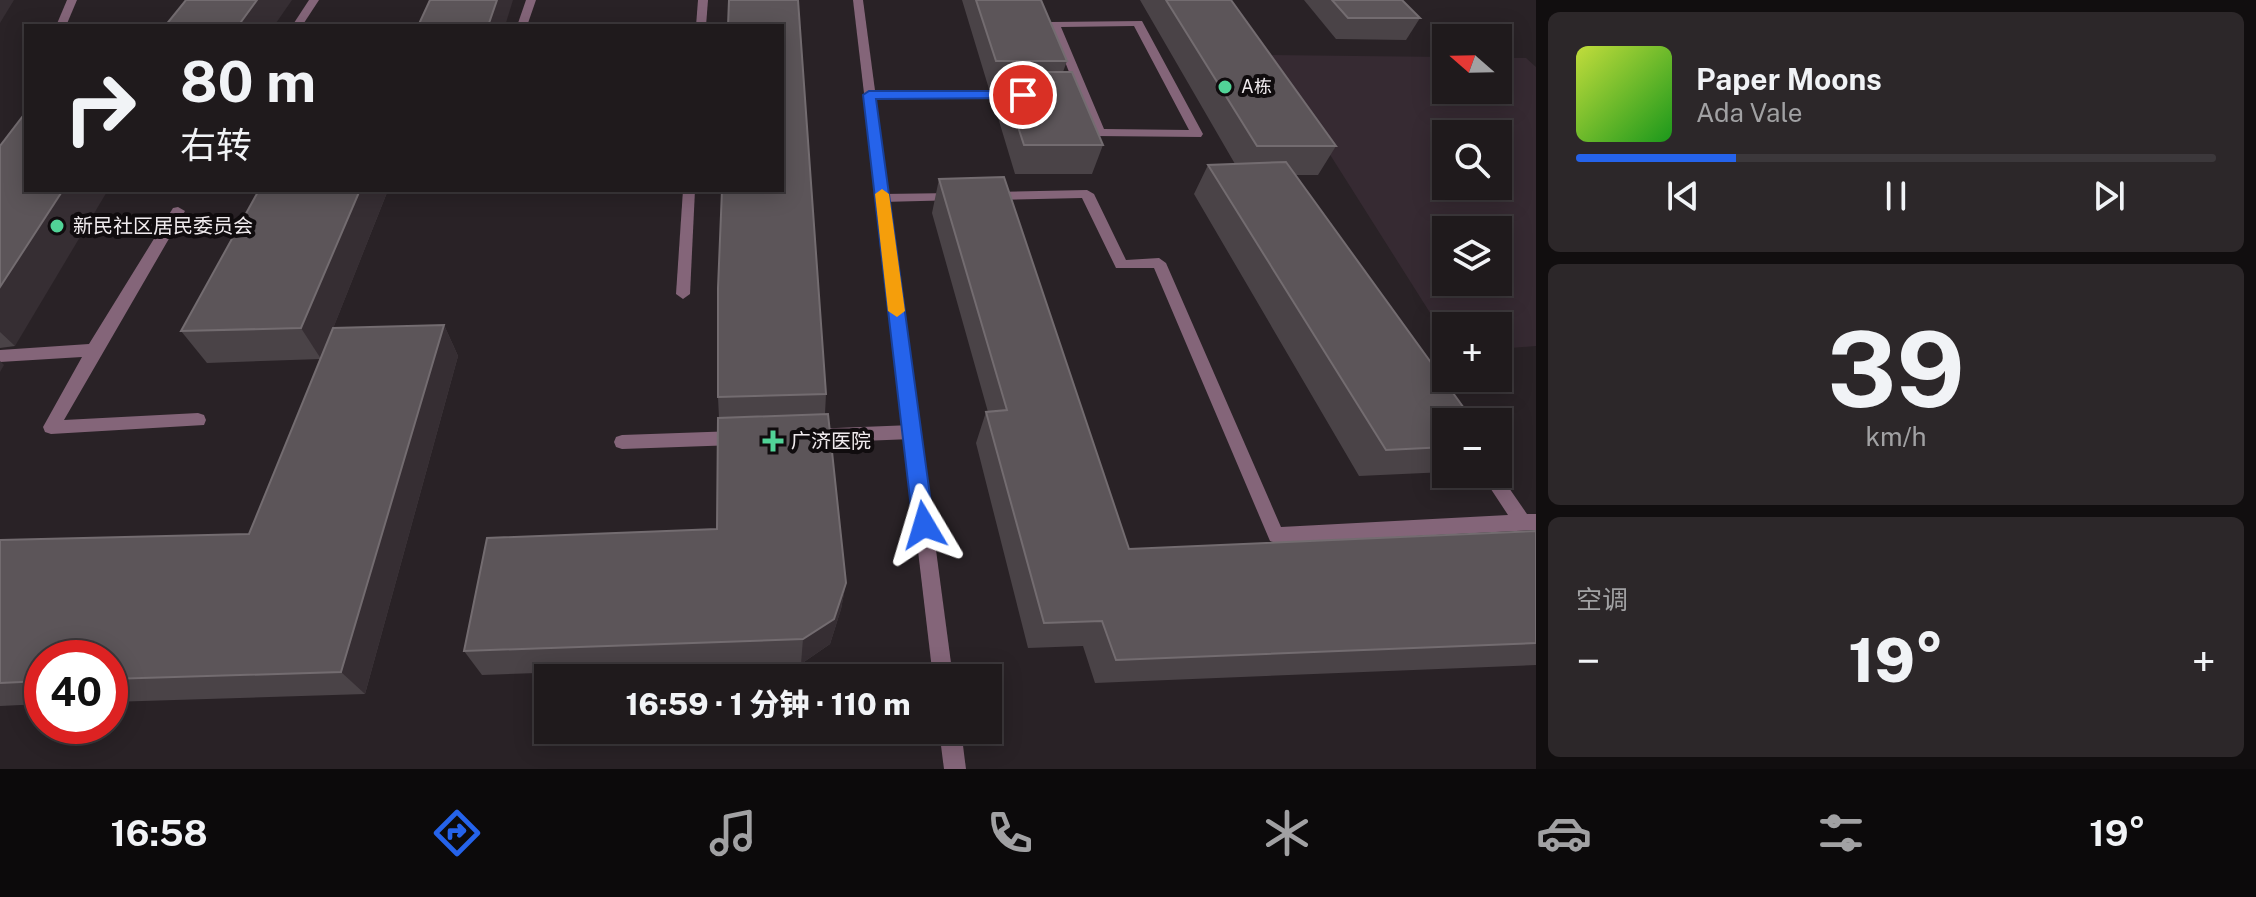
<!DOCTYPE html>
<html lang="zh">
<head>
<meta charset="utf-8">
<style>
	body { margin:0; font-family:"Public Sans","Noto Sans SC",sans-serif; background:#2c2729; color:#f1f3f6; height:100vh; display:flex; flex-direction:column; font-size:30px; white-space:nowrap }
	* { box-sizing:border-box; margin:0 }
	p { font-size:26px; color:#a1a1a3 }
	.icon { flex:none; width:44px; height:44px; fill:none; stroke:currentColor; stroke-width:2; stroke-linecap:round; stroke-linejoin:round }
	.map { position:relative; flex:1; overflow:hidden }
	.drawer { display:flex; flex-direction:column; gap:12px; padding:12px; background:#110e0f; width:720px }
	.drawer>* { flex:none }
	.hud { position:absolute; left:24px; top:24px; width:760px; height:168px; border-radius:0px; box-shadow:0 4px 20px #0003,0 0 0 2px #3c383b; background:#1f1a1c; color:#f1f3f6; overflow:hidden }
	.needle { width:52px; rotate:290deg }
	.buttons { position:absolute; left:1432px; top:24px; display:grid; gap:16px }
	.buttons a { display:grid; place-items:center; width:80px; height:80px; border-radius:0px; background:#1f1a1c; box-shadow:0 4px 20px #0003,0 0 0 2px #3c383b; font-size:40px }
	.speed { position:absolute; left:24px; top:640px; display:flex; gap:16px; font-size:40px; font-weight:700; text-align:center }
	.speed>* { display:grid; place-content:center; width:104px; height:104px; border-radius:50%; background:#1f1a1c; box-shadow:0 4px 20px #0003,0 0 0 2px #3c383b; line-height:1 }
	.speed .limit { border:12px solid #d22; background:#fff; color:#111 }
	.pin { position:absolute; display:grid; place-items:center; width:68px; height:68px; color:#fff; margin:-34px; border:4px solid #fff; border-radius:50%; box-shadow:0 2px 8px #0007 }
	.me { position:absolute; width:88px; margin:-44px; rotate:353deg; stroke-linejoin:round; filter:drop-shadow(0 0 6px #0008) }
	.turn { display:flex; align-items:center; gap:28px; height:168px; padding:0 24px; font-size:36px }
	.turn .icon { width:104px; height:104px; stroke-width:2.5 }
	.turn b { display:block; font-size:56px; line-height:68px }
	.big { font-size:60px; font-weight:800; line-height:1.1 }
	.drawer .tile { flex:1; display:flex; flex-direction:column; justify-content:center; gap:12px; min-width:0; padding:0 28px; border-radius:12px; background:#2c2729 }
	.drawer .dial { align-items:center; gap:0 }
	.dial b { font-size:104px; line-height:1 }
	.song { display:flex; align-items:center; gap:24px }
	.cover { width:96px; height:96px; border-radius:12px; background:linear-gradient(135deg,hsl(70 70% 55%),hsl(120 70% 35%)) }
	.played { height:8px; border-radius:4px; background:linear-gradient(90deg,#2563eb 25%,#3c383b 25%) }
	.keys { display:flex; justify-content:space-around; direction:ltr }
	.heat { display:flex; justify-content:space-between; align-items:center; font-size:44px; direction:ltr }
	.trip { position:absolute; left:534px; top:664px; width:468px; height:80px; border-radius:0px; background:#1f1a1c; box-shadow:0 4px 20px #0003,0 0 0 2px #3c383b; font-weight:800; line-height:80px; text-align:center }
	.dock { display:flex; height:128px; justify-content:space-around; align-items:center; background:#0c0a0b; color:#a1a1a3 }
	.dock .icon { width:56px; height:56px }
	.dock .on { color:#2563eb }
	.dock b { font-size:36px; color:#f1f3f6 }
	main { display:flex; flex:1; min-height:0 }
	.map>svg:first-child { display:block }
	.built { fill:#362a32; fill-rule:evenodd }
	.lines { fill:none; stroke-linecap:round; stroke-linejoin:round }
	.service { fill:#846579; fill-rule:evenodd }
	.tertiary { fill:#846579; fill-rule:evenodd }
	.wall { fill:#4a4347 }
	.shaded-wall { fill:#362e33 }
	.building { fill:#5c5559; stroke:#736c70; stroke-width:2 }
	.route { fill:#2563eb; stroke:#184099; stroke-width:2 }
	.slow { fill:#f59e0b }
	.poi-dot { fill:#51d397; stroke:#100c0e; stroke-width:3 }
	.labels { text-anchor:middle; stroke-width:8; stroke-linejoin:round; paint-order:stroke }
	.far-poi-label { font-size:18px; fill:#efeaed; stroke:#100c0e; text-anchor:start }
	.poi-label { font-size:20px; fill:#efeaed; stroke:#100c0e; text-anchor:start }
</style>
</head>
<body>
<main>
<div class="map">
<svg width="1536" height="769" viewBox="0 0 1536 769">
	<rect width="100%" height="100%" fill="#292226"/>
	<path class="built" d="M1267,55L1446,57V90H1498V58H1526L1536,67V346L1498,349V326H1446V338ZM1446,134H1498V186H1446ZM1446,230H1498V282H1446Z"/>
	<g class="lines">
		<g class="service">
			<polygon points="67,0 77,0 66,26 56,26"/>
			<polygon points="309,0 319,0 302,26 292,26"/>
			<polygon points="526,0 536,0 527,26 517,26"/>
			<polygon points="698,0 708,0 706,26 696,26"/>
			<path d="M1142,21L1203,134L1201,137L1095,136L1080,98H1063L1057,95L1063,92H1077L1050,24L1051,22ZM1134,26L1189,130L1104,129L1061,27Z"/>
			<polygon points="869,92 1016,92 1022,95 1016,98 865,97 865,93"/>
			<polygon points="683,190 695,190 690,294 683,299 676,294"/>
			<polygon points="1087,190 1094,194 1126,260 1159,258 1166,263 1281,527 1508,515 1481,474 1498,474 1498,472 1527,514 1536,514 1536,530 1276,543 1270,541 1154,268 1116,268 1082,198 990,200 983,196 990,192"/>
			<polygon points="955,193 960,194 960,200 882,202 875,198 882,194"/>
			<polygon points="178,207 185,211 64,420 198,413 204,415 206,420 204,425 51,434 45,432 43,427 82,357 0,362 0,350 89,344 173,208"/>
			<polygon points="912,425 918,427 920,432 918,437 912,439 811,443 805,441 803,436 805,431 811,429"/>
			<polygon points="736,431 742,433 744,438 742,443 736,445 622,449 616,447 614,442 616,437 622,435"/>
		</g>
		<g class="tertiary">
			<polygon points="853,0 863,0 953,678 933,678"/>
			<polygon points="939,730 961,730 966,769 944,769"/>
		</g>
	</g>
	<g class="wall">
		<polygon points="962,0 1041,0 1067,61 1063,72 1103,145 1092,174 1015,174 993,101 996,89 989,89"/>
		<polygon points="1140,0 1231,0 1336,146 1318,175 1295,175 1446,422 1446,472 1359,476 1194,194 1208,165 1235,164"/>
		<polygon points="1304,0 1402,0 1420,18 1406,40 1336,39"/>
		<polygon points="0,146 15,346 0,348"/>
		<polygon points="939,179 1129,549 1536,531 1536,665 1095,683 1083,646 1028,648 976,443 986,412 988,412 932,213"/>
		<polygon points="388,190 324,351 444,325 458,356 365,694 110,702 110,658 42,658 42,704 0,706 0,540 249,534 321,359 207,363 181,331"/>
		<polygon points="826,394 825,414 846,583 841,609 830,644 801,664 482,675 464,651 717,529 719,418 718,397"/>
	</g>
	<g class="shaded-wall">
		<polygon points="0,0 14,0 0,23"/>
		<polygon points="257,0 292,0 274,26 238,26"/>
		<polygon points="497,0 513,0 505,26 488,26"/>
		<polygon points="63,190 108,190 15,346 0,332 0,287"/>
		<polygon points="360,190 388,190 321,359 301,328"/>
		<polygon points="444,325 458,356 365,694 341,672"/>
		<polygon points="0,361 4,365 0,372"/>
		<polygon points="846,583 841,609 830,644 801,664 803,639"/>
	</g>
	<g class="building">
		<polygon points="186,0 257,0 238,26 165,26"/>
		<polygon points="430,0 497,0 488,26 418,26"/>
		<polygon points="729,0 798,0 826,394 718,397 718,288 722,190 782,190 782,26 728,26"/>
		<polygon points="976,0 1041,0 1067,61 996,61"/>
		<polygon points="1166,0 1231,0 1336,146 1257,146"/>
		<polygon points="1332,0 1402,0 1420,18 1348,18"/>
		<polygon points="1000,72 1072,72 1103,145 1024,145"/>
		<polygon points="26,112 26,190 63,190 0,287 0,146"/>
		<polygon points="1286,162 1474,422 1446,422 1446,447 1386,450 1208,165"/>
		<polygon points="1004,177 1129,549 1536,531 1536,643 1116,660 1102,621 1044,623 986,412 1007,410 939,179"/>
		<polygon points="259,190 360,190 301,328 181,331"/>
		<polygon points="444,325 341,672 110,679 110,658 42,658 42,681 0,683 0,540 249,534 333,328"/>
		<polygon points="828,414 846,583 834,619 803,639 464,651 487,538 717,529 718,418"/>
	</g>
	<polygon class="route" points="1023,91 1028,92 1028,98 876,99 934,525 931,531 924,534 916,531 913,525 863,95 869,91"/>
	<polygon class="slow" points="882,189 889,194 905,311 897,317 888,311 875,194"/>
	<g class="poi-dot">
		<circle cx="1225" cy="87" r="8"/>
		<circle cx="57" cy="226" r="8"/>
		<path d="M769 429h8v8h8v8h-8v8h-8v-8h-8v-8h8z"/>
	</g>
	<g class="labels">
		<g class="far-poi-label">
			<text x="1241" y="93">A栋</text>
		</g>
		<g class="poi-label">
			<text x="73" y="233">新民社区居民委员会</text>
			<text x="791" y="448">广济医院</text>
		</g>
	</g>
</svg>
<div class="buttons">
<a><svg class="needle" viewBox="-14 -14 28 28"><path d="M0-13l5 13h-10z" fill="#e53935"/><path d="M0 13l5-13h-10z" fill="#a1a1a3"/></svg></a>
<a><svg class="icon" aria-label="search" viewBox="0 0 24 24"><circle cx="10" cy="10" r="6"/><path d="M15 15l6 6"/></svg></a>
<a><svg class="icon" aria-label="layers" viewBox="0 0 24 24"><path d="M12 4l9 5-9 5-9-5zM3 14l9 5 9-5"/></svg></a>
<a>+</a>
<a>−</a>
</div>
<div class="speed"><div class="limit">40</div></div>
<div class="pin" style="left:1023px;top:95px;background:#d93025"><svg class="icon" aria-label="arrive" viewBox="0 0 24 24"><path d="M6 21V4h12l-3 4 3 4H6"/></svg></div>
<svg class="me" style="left:924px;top:525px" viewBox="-20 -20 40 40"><path d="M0-17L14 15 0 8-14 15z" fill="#2563eb" stroke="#fff" stroke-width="4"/></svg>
<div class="trip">16:59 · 1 分钟 · 110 m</div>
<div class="hud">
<div class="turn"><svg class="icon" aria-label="right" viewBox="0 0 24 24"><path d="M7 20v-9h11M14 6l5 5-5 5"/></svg><div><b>80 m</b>右转</div></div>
</div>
</div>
<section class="drawer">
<div class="tile">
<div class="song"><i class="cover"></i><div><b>Paper Moons</b><p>Ada Vale</p></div></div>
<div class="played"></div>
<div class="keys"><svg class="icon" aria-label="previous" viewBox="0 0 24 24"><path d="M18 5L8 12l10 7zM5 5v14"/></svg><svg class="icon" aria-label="pause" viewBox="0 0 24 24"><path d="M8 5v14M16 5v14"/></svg><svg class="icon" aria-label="next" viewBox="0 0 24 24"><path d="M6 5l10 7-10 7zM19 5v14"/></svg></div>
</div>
<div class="tile dial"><b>39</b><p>km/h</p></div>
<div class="tile"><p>空调</p>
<div class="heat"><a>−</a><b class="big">19°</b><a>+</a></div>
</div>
</section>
</main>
<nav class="dock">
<b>16:58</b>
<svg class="icon on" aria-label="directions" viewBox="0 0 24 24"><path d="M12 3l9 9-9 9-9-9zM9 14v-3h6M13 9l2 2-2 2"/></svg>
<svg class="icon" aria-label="music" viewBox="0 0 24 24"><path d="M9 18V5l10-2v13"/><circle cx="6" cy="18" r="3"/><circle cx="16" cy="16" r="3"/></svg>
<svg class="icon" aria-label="phone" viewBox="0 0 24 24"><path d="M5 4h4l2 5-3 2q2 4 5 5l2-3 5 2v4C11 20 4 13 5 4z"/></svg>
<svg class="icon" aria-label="climate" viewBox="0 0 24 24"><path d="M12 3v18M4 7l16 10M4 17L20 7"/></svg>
<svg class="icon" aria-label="car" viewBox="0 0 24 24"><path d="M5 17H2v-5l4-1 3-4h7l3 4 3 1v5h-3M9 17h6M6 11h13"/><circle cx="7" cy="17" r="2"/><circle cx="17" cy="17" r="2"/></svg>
<svg class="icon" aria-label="filters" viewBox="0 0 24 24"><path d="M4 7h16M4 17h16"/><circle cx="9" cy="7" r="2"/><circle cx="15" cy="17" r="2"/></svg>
<b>19°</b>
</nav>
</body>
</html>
